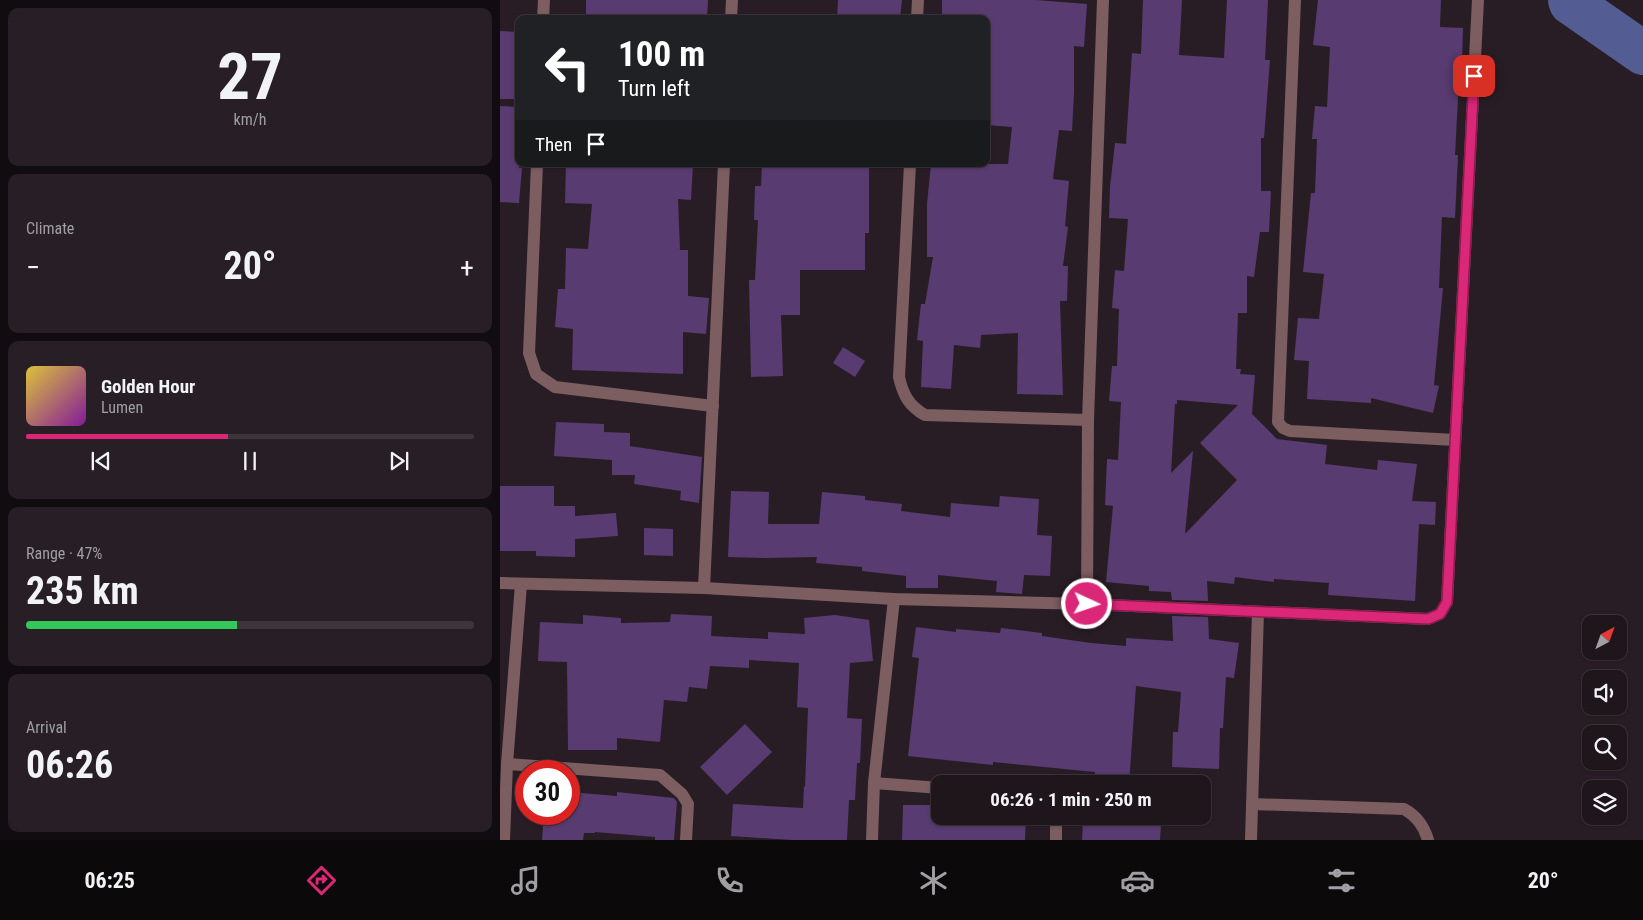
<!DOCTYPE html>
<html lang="en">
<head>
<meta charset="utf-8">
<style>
	body { margin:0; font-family:"Roboto Condensed",sans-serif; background:#271f25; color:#f1f3f6; height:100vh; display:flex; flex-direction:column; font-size:19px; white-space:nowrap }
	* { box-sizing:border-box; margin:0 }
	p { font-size:16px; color:#a19fa3 }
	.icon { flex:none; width:28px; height:28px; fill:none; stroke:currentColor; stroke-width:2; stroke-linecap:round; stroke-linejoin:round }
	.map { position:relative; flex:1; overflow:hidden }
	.sheet { display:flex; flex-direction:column; gap:8px; padding:8px; background:#110c0f; width:500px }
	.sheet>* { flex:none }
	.banner { position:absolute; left:15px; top:15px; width:475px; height:152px; border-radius:10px; box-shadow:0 1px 4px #0004,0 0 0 1px #3c353b; background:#202124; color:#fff; overflow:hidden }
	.needle { width:32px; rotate:41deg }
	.fabs { position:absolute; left:1082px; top:615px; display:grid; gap:10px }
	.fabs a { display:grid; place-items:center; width:45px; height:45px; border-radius:10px; background:#1f161c; box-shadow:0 1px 4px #0004,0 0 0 1px #3c353b; font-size:25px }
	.speed { position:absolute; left:15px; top:760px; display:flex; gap:10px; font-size:25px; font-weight:700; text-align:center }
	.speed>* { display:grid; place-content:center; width:65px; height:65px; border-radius:50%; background:#1f161c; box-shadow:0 1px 4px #0004,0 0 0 1px #3c353b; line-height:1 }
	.speed .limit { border:8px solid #d22; background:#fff; color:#111 }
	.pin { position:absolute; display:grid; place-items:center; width:42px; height:42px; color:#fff; margin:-21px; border-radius:10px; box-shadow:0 2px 8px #0006 }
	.me { position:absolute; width:55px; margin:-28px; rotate:93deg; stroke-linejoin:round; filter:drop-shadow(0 0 4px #0008) }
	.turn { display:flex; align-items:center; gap:18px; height:105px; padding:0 20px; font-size:22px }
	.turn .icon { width:65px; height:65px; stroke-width:2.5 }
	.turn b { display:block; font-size:35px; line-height:42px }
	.then { display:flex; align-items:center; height:48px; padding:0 20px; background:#0003; gap:10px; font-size:19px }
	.big { font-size:38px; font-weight:700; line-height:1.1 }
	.sheet .widget { flex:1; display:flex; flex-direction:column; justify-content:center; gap:8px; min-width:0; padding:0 18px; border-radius:10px; background:#271f25 }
	.sheet .dial { align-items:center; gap:0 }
	.dial b { font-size:65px; line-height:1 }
	.song { display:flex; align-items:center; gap:15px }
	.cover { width:60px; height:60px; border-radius:8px; background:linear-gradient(135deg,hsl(50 70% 55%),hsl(290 70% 35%)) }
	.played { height:5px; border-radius:2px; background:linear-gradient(90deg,#db2777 45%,#3c353b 45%) }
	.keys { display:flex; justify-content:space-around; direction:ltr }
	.heat { display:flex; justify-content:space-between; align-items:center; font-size:28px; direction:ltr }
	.charge { height:8px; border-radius:4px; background:linear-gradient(90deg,#34c759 47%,#3c353b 0) }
	.trip { position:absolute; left:431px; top:775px; width:280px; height:50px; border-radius:10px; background:#1f161c; box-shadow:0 1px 4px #0004,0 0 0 1px #3c353b; font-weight:700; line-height:50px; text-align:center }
	.dock { display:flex; height:80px; justify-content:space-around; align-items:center; background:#0c090b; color:#a19fa3 }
	.dock .icon { width:35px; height:35px }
	.dock .on { color:#db2777 }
	.dock b { font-size:22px; color:#f1f3f6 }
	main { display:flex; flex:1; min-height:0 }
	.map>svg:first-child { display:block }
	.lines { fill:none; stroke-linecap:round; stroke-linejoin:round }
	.river { stroke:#545c94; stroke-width:44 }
	.building { fill:#583b70; fill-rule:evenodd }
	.minor { stroke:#7c5d60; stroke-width:12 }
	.route-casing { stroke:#8e194d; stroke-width:12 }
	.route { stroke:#db2777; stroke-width:9 }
</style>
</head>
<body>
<main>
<section class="sheet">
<div class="widget dial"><b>27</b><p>km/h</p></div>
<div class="widget"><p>Climate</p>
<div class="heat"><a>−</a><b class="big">20°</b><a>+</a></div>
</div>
<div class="widget">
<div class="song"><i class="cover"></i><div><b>Golden Hour</b><p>Lumen</p></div></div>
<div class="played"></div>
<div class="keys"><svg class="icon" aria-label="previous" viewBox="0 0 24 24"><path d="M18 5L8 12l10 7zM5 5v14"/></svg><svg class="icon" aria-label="pause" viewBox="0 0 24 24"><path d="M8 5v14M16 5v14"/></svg><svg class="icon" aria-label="next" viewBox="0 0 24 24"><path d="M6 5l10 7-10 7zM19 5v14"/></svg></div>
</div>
<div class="widget"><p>Range · 47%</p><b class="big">235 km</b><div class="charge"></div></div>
<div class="widget"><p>Arrival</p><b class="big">06:26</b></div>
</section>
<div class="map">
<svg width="1143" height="840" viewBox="0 0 1143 840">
	<rect width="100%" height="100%" fill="#291d25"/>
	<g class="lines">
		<polyline class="river" points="1070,0 1071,3 1143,53"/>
	</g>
	<g class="building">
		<polygon points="86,0 208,0 207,19 86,19"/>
		<polygon points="338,0 402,0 400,19 337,19"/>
		<polygon points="442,0 536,0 587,4 584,47 574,46 574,93 572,131 559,130 553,179 569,181 565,226 568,227 563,266 568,266 567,301 560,301 563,395 517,394 518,333 481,335 480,348 454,345 451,389 421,387 423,341 417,340 421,304 425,304 433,257 427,257 427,204 431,164 508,164 512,127 486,125 486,19 442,19"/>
		<path d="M643,0H682L679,55L724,58L727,0H768L765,60H770L764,138H761V191H771L769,232H760L754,277L747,276V313H738L736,369H741L740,374L755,375L752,414L777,439L827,445L825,464L877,470L878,460L917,464L912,501L936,502L935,525L919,524L915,601L828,595L829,583L774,579V582L735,577L734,584L707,581L708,601L672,600L671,592L649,591V586L606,582L613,506L605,505L607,459L618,460L621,402L609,401L612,366H617L619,309L612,308L615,270L624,271L628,219L609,218L610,187L615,143L626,144L632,53L641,54ZM677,400L738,405L700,443L737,480L685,534L693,451L671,473L675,404H677Z"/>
		<polygon points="818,0 941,0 940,27 963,28 962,61 960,60 955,155 958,155 955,218 942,217 939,288 943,288 934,385 939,386 933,413 871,398 871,403 807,399 809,361 794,360 798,318 819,319 824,274 803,272 811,193 815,193 817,139 812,139 815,106 827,107 830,47 813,45"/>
		<polygon points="0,31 19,32 17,99 0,99"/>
		<polygon points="0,106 19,107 19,168 22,168 19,203 0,202"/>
		<polygon points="66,164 193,164 191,200 178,199 180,250 188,250 188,296 209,298 206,334 183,332 183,374 72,370 73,329 55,327 58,289 65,289 66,248 88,249 92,204 65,203"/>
		<polygon points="262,164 369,164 369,233 365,233 365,270 300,270 300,315 281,315 283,376 251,377 249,280 255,280 258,220 254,220 255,186 261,186"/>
		<polygon points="343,347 365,361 355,377 333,363"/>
		<polygon points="56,422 104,424 104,432 130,433 130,446 202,457 199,503 180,500 181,491 134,484 135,475 112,475 112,460 54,456"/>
		<polygon points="0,486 54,486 54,506 75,506 75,516 116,513 118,536 75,539 75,557 36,556 36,551 0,551"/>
		<polygon points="231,491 269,492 268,524 319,524 322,492 365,496 365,500 402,504 401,511 450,517 451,503 499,507 500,496 539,499 537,535 552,536 550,576 524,575 522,594 496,592 497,581 438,575 438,588 406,588 406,576 362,571 362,567 316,563 317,557 266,558 228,557"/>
		<polygon points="144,528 173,529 173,556 144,555"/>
		<polygon points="171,614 212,616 211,636 268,639 268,632 305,634 304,618 335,615 369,620 373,661 350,663 347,718 362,719 360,763 357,763 355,800 349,800 347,840 292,840 231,836 233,804 303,808 304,786 305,787 308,708 297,707 299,663 249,660 249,668 210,666 207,689 189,687 187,702 164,700 160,742 117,738 117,750 68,750 67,662 38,661 40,622 83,624 83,615 121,618 121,623 170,622"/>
		<polygon points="672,616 708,617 709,639 739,643 734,678 726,677 723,728 720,728 719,769 672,767 673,732 678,732 681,692 636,686 629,784 595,784 595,772 493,762 493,765 408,756 419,658 412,657 416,627 456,632 456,629 500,633 501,628 542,633 542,636 591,643 626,646 626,638 673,641"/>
		<polygon points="245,724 272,752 227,795 200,767"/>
		<polygon points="69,792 117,796 117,792 174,798 177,802 174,840 155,840 155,837 95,832 95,833 84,833 83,840 42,840 44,814 69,814"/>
		<polygon points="403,805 440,805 440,816 526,816 525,840 402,840"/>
		<polygon points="583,820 661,824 660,840 582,840"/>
	</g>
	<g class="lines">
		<g class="minor">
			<polyline points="795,0 778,422 783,428 790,431 955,440"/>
			<polyline points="43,19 44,0"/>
			<polyline points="231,19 232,0"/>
			<polyline points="417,19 418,0"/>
			<polyline points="37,164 29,353 36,374 55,387 213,406"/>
			<path d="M410,164L399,377C403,395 409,406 425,415L588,420"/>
			<polyline points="0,583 204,588 394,599 587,604 928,619 940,614 947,602 978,0"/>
			<polyline points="204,588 224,164"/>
			<polyline points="587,604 588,420 603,0"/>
			<polyline points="7,764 160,775 182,794 188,804 186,840"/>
			<polyline points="374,783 440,788"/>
			<path d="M752,804L904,809C917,816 924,826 928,840"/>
			<polyline points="556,816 556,840"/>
			<polyline points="4,840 7,764 21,584"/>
			<polyline points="372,840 374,783 394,599"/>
			<polyline points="751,840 758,612"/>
		</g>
	</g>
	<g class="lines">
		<g class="route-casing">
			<polyline id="route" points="587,604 928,619 940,614 947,602 974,76"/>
		</g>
		<use href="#route" class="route"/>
	</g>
</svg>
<div class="fabs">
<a><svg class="needle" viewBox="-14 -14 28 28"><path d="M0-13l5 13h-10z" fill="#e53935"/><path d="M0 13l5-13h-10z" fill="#a19fa3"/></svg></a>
<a><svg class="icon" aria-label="sound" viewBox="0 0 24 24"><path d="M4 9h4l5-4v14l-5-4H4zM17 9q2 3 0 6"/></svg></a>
<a><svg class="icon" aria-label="search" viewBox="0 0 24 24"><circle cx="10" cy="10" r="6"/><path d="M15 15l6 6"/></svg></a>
<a><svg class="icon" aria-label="layers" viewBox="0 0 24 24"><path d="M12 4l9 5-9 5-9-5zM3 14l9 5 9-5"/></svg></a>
</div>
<div class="speed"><div class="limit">30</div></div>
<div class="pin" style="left:974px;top:76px;background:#d93025"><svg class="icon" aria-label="arrive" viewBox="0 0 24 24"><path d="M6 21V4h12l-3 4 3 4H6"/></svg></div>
<svg class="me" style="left:587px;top:604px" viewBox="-20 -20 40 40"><circle r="17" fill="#db2777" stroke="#fff" stroke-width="3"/><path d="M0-11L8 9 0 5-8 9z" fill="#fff"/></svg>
<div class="trip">06:26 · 1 min · 250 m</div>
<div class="banner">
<div class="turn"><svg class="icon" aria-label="left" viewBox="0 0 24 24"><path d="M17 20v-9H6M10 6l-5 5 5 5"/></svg><div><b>100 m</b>Turn left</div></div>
<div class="then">Then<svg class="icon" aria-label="arrive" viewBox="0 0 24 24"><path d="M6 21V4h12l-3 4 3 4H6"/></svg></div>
</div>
</div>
</main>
<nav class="dock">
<b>06:25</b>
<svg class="icon on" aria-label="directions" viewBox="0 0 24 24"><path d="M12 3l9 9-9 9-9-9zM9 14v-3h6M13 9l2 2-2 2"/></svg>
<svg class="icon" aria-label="music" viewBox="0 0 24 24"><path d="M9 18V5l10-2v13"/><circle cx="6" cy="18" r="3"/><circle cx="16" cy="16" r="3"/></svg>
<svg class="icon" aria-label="phone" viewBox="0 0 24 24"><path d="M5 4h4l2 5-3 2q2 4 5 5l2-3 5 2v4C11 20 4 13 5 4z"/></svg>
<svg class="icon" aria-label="climate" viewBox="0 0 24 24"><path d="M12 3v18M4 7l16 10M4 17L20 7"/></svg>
<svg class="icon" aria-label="car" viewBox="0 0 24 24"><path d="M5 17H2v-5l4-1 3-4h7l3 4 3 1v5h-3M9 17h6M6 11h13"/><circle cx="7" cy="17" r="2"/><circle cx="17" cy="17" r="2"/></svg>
<svg class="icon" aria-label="filters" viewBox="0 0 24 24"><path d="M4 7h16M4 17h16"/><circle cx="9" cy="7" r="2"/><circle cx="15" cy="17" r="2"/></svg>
<b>20°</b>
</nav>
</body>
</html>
